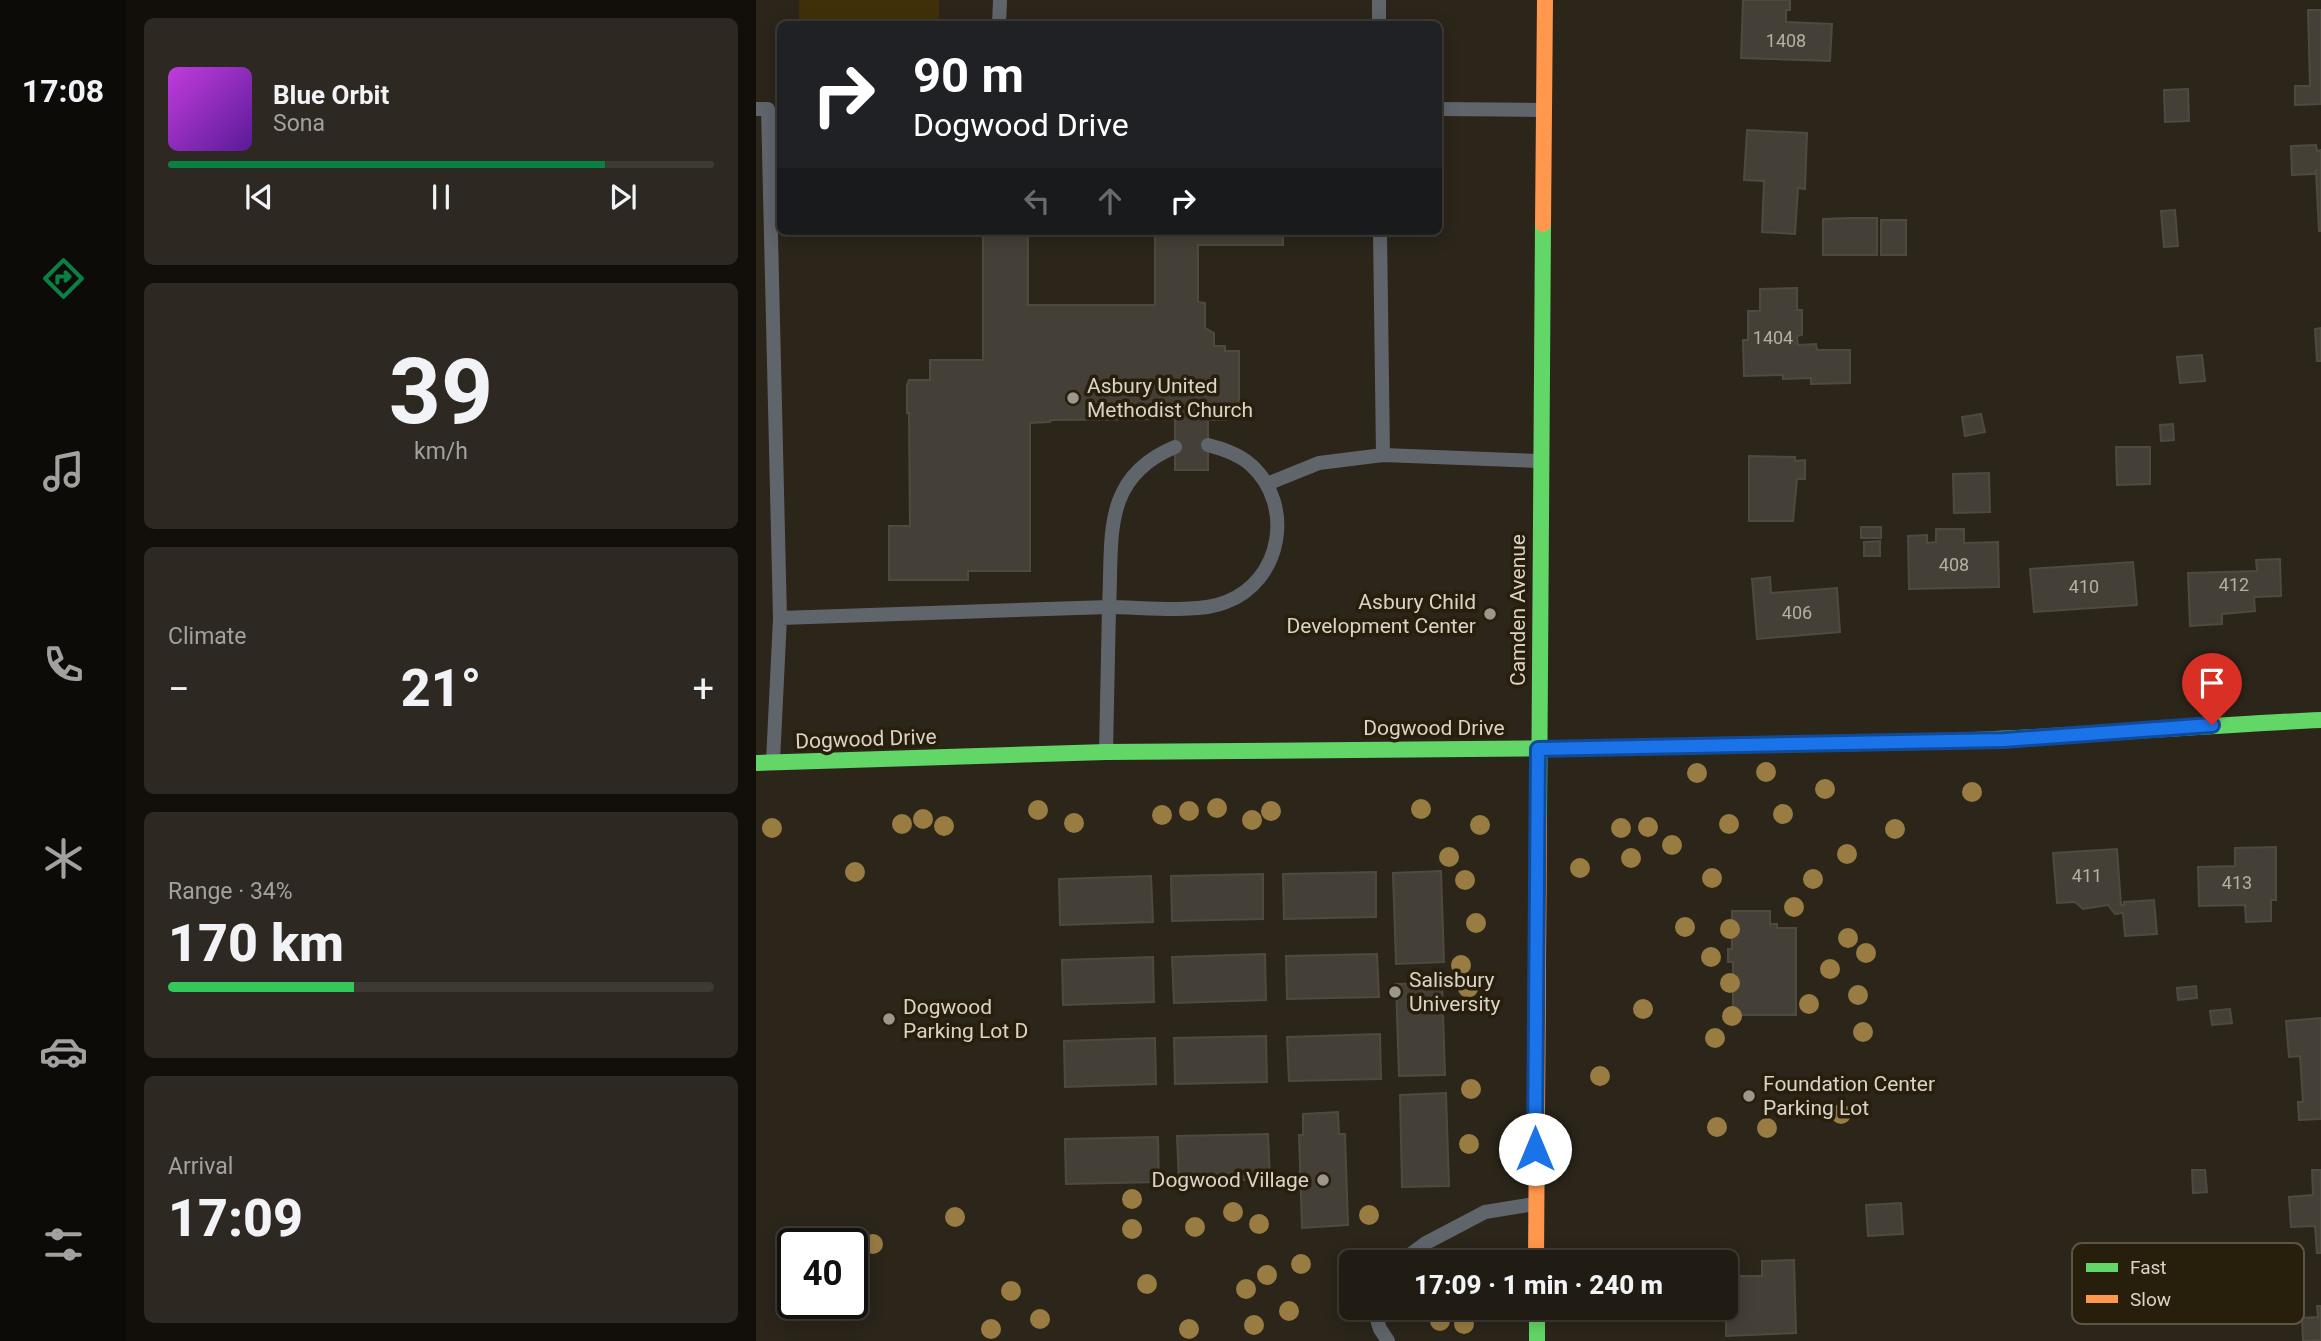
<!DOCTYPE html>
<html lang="en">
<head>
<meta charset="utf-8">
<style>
	body { margin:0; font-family:Roboto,sans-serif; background:#2d2922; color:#f1f3f6; height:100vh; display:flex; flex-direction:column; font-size:26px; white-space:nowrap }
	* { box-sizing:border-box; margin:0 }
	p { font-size:23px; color:#a2a1a0 }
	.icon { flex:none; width:38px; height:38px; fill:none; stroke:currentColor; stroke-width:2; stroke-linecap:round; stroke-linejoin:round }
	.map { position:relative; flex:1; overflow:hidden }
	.sheet { display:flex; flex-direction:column; gap:18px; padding:18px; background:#120f0b; width:630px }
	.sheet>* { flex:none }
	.guide { position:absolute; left:21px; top:21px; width:665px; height:214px; border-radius:10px; box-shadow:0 4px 18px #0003,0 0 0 2px #3d3a34; background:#202124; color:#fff; overflow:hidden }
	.speed { position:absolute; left:21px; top:1228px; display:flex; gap:14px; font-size:35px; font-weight:700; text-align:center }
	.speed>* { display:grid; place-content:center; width:91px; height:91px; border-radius:50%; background:#201c14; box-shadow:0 4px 18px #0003,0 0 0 2px #3d3a34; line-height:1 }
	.speed .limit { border:4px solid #111; border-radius:10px; background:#fff; color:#111 }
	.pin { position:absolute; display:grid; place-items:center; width:60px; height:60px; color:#fff; margin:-72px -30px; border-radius:50% 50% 50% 0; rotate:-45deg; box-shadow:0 0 7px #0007 }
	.pin .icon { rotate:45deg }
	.me { position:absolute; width:77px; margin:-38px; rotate:0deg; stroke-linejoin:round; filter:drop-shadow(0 0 5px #0008) }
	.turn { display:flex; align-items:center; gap:24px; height:147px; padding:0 21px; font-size:32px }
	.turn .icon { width:91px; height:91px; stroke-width:2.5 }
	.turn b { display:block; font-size:49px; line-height:60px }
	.lanes { display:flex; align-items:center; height:66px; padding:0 21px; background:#0003; justify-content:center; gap:35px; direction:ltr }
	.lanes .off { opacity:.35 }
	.big { font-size:52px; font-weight:800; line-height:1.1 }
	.sheet .card { flex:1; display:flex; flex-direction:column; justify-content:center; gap:10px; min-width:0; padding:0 24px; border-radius:10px; background:#2d2922 }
	.sheet .dial { align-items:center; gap:0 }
	.dial b { font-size:91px; line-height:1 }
	.song { display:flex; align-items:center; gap:21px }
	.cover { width:84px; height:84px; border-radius:10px; background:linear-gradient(135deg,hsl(290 70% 55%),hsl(270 70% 35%)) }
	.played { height:7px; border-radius:4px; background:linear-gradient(90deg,#0b8043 80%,#3d3a34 80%) }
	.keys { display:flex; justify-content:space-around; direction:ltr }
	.heat { display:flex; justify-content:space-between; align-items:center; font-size:38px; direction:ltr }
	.charge { height:10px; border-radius:5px; background:linear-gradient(90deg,#34c759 34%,#3d3a34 0) }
	.trip { position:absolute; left:583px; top:1250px; width:399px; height:70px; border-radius:10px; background:#201c14; box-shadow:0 4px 18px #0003,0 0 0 2px #3d3a34; font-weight:800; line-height:70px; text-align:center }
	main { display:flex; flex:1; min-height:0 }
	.dock { display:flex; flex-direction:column; width:126px; justify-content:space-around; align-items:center; background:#0d0b08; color:#a2a1a0 }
	.dock .icon { width:49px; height:49px }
	.dock .current { color:#0b8043 }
	.dock b { font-size:32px; color:#f1f3f6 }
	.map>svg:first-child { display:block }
	.green { fill:#40300a }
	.building { fill:#454037; stroke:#4f4a40; stroke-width:2 }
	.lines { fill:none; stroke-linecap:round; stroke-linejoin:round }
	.lane { stroke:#60656c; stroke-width:14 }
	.fast { stroke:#63d668; stroke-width:16 }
	.slow { stroke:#ff974d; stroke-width:16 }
	.tree { fill:#987c42 }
	.route-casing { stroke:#114b97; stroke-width:18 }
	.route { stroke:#1a73e8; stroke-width:12 }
	.poi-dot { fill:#9d978b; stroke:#271e0b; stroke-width:2.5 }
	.labels { text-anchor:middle; stroke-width:7; stroke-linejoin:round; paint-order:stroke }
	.number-label { font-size:18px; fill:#b5afa4 }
	.poi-label { font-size:21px; fill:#dad4c8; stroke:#271e0b; text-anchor:start }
	.street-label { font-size:21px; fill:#dad4c8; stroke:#271e0b }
	.key { fill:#271e0b; stroke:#5d5544; stroke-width:2 }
	.key-label { font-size:19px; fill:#dad4c8 }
</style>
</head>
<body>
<main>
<nav class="dock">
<b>17:08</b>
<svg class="icon current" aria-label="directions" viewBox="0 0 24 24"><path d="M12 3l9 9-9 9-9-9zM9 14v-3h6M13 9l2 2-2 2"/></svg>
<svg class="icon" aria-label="music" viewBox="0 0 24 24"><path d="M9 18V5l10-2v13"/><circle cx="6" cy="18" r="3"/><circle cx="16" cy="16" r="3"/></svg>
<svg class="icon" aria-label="phone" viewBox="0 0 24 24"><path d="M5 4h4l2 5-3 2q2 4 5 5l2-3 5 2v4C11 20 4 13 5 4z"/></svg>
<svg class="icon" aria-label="climate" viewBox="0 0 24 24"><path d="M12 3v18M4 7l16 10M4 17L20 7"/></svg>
<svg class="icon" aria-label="car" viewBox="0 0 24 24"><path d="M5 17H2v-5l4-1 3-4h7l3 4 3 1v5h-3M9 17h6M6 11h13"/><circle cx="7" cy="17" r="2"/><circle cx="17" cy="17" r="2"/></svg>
<svg class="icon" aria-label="filters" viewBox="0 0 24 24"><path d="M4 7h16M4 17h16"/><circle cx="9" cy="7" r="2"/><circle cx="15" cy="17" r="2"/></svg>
</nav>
<section class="sheet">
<div class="card">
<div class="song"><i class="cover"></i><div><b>Blue Orbit</b><p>Sona</p></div></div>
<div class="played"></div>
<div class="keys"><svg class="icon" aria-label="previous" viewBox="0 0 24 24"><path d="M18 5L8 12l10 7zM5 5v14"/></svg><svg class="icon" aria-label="pause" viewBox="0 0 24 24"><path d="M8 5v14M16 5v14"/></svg><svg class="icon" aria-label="next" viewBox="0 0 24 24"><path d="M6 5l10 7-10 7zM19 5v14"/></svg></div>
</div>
<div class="card dial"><b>39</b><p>km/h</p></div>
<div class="card"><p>Climate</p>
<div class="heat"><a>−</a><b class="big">21°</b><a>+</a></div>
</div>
<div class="card"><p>Range · 34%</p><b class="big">170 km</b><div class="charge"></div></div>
<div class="card"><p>Arrival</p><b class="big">17:09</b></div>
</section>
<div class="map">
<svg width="1565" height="1341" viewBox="0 0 1565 1341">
	<rect width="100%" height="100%" fill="#2b251a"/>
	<rect class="green" x="43" y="0" width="140" height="24"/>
	<g class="building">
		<polygon points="987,0 1034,0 1034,10 1030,10 1030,22 1076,24 1074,61 985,58"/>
		<polygon points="1552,10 1565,10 1565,104 1539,105 1539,86 1554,86"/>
		<polygon points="1432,89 1433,121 1409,122 1408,90"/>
		<polygon points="991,130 1051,133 1049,189 1042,188 1039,234 1006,232 1008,181 988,180"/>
		<polygon points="1560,145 1561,151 1565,150 1565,231 1563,231 1560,171 1558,174 1536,175 1535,146"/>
		<polygon points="1419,210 1422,246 1408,247 1405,211"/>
		<polygon points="1094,218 1121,218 1121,255 1067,255 1067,219"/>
		<rect x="1125" y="220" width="25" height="35"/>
		<polygon points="87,231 278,231 278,233 272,233 272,305 399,305 399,231 527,231 527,245 442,245 442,302 449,303 449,328 458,333 458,346 469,346 469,351 483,351 483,411 470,411 470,420 452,420 452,470 419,470 419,419 295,420 294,422 274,423 274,571 212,571 212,580 133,580 133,526 154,526 153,413 151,413 151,385 153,380 174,380 174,360 227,360 227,233 87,234"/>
		<polygon points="1041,288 1041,310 1046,310 1046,335 1041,336 1042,345 1060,344 1061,350 1094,350 1094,383 1055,384 1055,378 1027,379 1027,375 988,376 987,340 992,340 992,311 1004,311 1004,289"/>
		<polygon points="1565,328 1565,361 1561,361 1559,329"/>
		<polygon points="1446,355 1449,381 1424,383 1421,357"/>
		<polygon points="1225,414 1229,432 1209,436 1206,417"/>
		<polygon points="1417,424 1418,440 1405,441 1404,425"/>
		<polygon points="1360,447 1394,447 1394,484 1361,485"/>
		<polygon points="993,456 1039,457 1039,461 1049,460 1049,479 1041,479 1037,521 993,521"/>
		<polygon points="1233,473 1234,512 1198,513 1197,474"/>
		<rect x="1105" y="527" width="20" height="11"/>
		<polygon points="1180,529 1208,529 1208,543 1242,542 1243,587 1153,589 1152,536 1171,535 1171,543 1180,542"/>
		<polygon points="1124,541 1124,556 1108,556 1108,542"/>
		<polygon points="1524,559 1525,596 1498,597 1499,611 1466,614 1466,624 1434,626 1432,573 1501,571 1500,560"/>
		<polygon points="1377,562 1381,605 1278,612 1274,569"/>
		<polygon points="1014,577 1015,593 1081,588 1084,632 1001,639 996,579"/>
		<polygon points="1520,847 1520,900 1515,900 1515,921 1490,922 1489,905 1443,906 1442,867 1479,866 1479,848"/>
		<polygon points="1361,849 1365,905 1368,905 1368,902 1398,900 1401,934 1369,936 1367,913 1359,914 1352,905 1327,909 1319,902 1301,903 1297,853"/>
		<polygon points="685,871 688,962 640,964 637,873"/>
		<polygon points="620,872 620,917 528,919 527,874"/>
		<polygon points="507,874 507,919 416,921 415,876"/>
		<polygon points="395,876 397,922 304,925 303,879"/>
		<polygon points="976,911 1014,911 1014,924 1021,924 1021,928 1040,928 1040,1015 977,1015 977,962 972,962 972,949 976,949"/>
		<polygon points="509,954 510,1000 418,1003 416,957"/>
		<polygon points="621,954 623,997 531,999 530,956"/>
		<polygon points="397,957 398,1002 307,1005 306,960"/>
		<polygon points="686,983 689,1075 643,1076 640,984"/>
		<polygon points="1440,986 1441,998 1422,1000 1421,988"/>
		<polygon points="1474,1009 1476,1023 1456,1025 1454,1011"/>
		<polygon points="1565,1018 1565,1119 1543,1120 1542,1102 1547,1102 1544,1056 1533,1057 1530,1021"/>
		<polygon points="624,1034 625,1079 533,1081 531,1037"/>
		<polygon points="510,1036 511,1082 419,1084 418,1038"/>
		<polygon points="399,1038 400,1084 309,1087 308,1041"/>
		<polygon points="690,1093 693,1186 646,1187 644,1095"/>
		<polygon points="582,1112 583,1134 589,1134 592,1225 546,1228 543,1135 547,1135 547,1114"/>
		<polygon points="512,1134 514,1179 423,1182 421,1136"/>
		<polygon points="402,1137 403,1182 310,1184 309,1139"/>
		<polygon points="1436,1170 1449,1170 1451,1192 1437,1193"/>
		<polygon points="1556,1170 1565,1170 1565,1253 1561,1253 1559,1226 1535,1227 1533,1197 1557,1195"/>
		<polygon points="1145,1203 1147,1234 1112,1236 1110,1205"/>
		<polygon points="1038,1260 1040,1333 970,1336 970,1276 1006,1276 1006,1261"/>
		<polygon points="1561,1306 1565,1306 1565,1340 1547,1341 1546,1318 1562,1317"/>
	</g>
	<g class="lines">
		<g class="lane">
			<polyline points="243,24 244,0"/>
			<polyline points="623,24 623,0"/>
			<polyline points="0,109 12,109 24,618"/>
			<polyline points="682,109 786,110"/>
			<polyline points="624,231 627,455"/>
			<path d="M419,447C344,478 357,539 353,607C386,607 442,614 470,602C526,581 539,505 495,465C483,454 467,449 452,445"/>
			<polyline points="511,484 563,463 627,455 784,461"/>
			<polyline points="17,761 24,618 353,607 350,752"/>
			<polyline points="644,1262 670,1243 729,1212 778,1204"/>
			<polyline points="617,1307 624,1329 632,1341"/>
		</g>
		<g class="fast">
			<path d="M1161,742C1296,739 1430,726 1565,720"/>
			<polyline points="0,763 350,752 835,748"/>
			<polyline points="783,818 787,224"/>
			<polyline points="781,1307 781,1341"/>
		</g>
		<g class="slow">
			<polyline points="787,224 789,0"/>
			<polyline points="835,748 1161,742"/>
			<polyline points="780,1262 783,818"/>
		</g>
	</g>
	<g class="tree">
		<circle cx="1010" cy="772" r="10"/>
		<circle cx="941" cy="773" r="10"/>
		<circle cx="1069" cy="789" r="10"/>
		<circle cx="1216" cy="792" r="10"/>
		<circle cx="461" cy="808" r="10"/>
		<circle cx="665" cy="809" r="10"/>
		<circle cx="282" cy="810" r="10"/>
		<circle cx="433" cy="811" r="10"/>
		<circle cx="515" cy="811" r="10"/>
		<circle cx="1027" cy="814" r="10"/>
		<circle cx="406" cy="815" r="10"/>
		<circle cx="167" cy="819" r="10"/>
		<circle cx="496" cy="820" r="10"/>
		<circle cx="318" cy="823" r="10"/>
		<circle cx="146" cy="824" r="10"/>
		<circle cx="973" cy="824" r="10"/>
		<circle cx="724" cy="825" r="10"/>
		<circle cx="188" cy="826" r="10"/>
		<circle cx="892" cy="827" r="10"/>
		<circle cx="16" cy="828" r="10"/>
		<circle cx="865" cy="828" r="10"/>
		<circle cx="1139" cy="829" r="10"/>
		<circle cx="916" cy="845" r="10"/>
		<circle cx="1091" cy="854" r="10"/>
		<circle cx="693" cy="857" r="10"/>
		<circle cx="875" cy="858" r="10"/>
		<circle cx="824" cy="868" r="10"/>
		<circle cx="99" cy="872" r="10"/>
		<circle cx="956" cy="878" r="10"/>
		<circle cx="1057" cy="879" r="10"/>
		<circle cx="709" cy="880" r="10"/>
		<circle cx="1038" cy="907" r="10"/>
		<circle cx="720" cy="923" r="10"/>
		<circle cx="929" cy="927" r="10"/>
		<circle cx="974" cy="929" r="10"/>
		<circle cx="1092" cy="938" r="10"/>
		<circle cx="1110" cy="953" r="10"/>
		<circle cx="955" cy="957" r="10"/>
		<circle cx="705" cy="965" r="10"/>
		<circle cx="1074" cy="969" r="10"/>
		<circle cx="974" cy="983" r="10"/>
		<circle cx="712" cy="988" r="10"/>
		<circle cx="1102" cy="995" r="10"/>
		<circle cx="1053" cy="1004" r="10"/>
		<circle cx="887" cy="1009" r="10"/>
		<circle cx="976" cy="1016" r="10"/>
		<circle cx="1107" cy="1032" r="10"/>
		<circle cx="959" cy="1038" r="10"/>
		<circle cx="844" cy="1076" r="10"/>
		<circle cx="715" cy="1089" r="10"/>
		<circle cx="1085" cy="1114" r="10"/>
		<circle cx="961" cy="1127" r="10"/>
		<circle cx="1011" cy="1128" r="10"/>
		<circle cx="713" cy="1144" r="10"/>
		<circle cx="376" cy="1199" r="10"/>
		<circle cx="477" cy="1212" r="10"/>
		<circle cx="613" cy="1215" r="10"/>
		<circle cx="199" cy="1217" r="10"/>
		<circle cx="503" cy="1224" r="10"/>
		<circle cx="439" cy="1227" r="10"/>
		<circle cx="376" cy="1229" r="10"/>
		<circle cx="117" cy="1244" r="10"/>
		<circle cx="545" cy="1264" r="10"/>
		<circle cx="511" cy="1275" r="10"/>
		<circle cx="391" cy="1284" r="10"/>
		<circle cx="490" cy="1289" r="10"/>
		<circle cx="255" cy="1291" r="10"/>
		<circle cx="533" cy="1311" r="10"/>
		<circle cx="284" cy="1319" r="10"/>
		<circle cx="684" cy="1321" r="10"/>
		<circle cx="708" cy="1324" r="10"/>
		<circle cx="498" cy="1325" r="10"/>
		<circle cx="235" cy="1329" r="10"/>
		<circle cx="433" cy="1329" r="10"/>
	</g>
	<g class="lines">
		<g class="route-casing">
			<polyline id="route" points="779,1149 782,749 1248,740 1456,725"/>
		</g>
		<use href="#route" class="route"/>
	</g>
	<g class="poi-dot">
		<circle cx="317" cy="398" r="7"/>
		<circle cx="734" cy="614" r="7"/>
		<circle cx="639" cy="992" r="7"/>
		<circle cx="133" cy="1019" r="7"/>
		<circle cx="993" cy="1096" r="7"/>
		<circle cx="567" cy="1180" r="7"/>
	</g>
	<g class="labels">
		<g class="number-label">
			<text x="1030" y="47">1408</text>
			<text x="1017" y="344">1404</text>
			<text x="1198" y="571">408</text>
			<text x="1478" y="591">412</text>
			<text x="1328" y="593">410</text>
			<text x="1041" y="619">406</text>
			<text x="1331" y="882">411</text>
			<text x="1481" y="889">413</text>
		</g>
		<g class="poi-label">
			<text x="331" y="393">Asbury United<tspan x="331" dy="24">Methodist Church</tspan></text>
			<text x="720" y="609" text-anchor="end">Asbury Child<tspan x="720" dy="24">Development Center</tspan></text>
			<text x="653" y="987">Salisbury<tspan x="653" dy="24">University</tspan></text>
			<text x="147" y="1014">Dogwood<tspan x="147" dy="24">Parking Lot D</tspan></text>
			<text x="1007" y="1091">Foundation Center<tspan x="1007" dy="24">Parking Lot</tspan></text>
			<text x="553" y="1187" text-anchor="end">Dogwood Village</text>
		</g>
		<g class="street-label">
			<text transform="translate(762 610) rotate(-90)" y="7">Camden Avenue</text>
			<text x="678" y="735">Dogwood Drive</text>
			<text transform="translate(110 739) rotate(-2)" y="7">Dogwood Drive</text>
		</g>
	</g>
	<rect x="1316" y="1243" width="232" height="81" rx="10" class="key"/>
	<rect x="1330" y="1263" width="32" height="9" fill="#63d668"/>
	<rect x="1330" y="1295" width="32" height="8" fill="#ff974d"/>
	<g class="key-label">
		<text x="1374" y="1274">Fast</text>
		<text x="1374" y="1306">Slow</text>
	</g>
</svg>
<div class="speed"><div class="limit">40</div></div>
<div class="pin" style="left:1456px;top:725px;background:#d93025"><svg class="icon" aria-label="arrive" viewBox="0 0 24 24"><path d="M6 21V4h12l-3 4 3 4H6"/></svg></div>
<svg class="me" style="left:779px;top:1149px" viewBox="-20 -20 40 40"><circle r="19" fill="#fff"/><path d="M0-13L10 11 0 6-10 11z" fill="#1a73e8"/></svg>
<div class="trip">17:09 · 1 min · 240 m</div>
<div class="guide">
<div class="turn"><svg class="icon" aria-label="right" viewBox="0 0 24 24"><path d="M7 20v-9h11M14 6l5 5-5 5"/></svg><div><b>90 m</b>Dogwood Drive</div></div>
<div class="lanes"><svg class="icon off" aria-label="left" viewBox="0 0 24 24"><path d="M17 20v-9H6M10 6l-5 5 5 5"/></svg><svg class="icon off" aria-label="ahead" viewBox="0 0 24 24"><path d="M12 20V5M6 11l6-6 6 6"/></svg><svg class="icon" aria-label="right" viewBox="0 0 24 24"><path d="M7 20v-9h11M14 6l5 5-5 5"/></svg></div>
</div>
</div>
</main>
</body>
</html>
